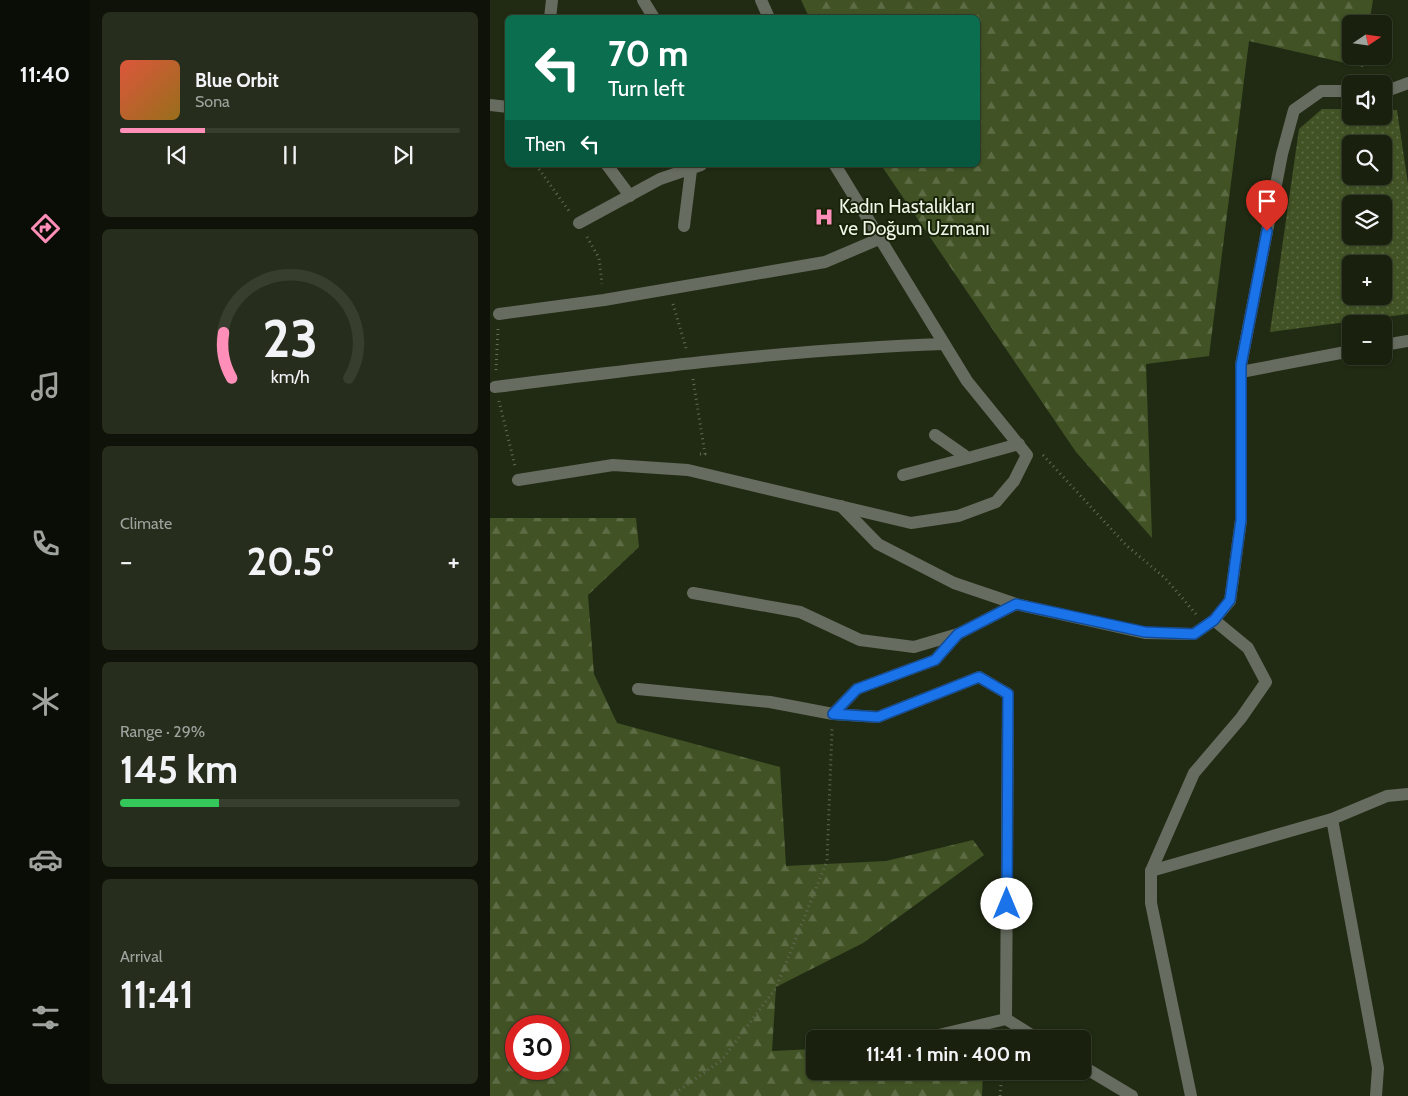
<!DOCTYPE html>
<html lang="en">
<head>
<meta charset="utf-8">
<style>
	body { margin:0; font-family:Cabin,sans-serif; background:#262d1c; color:#f1f3f6; height:100vh; display:flex; flex-direction:column; font-size:19px; white-space:nowrap }
	* { box-sizing:border-box; margin:0 }
	p { font-size:16px; color:#9fa39e }
	.icon { flex:none; width:28px; height:28px; fill:none; stroke:currentColor; stroke-width:2; stroke-linecap:round; stroke-linejoin:round }
	.map { position:relative; flex:1; overflow:hidden }
	.details { display:flex; flex-direction:column; gap:12px; padding:12px; background:#0e1208; width:400px }
	.details>* { flex:none }
	.top-card { position:absolute; left:15px; top:15px; width:475px; height:152px; border-radius:8px; box-shadow:0 1px 4px #0004,0 0 0 1px #373e2e; background:#0b6e4f; color:#fff; overflow:hidden }
	.needle { width:32px; rotate:77deg }
	.tools { position:absolute; left:852px; top:15px; display:grid; gap:10px }
	.tools a { display:grid; place-items:center; width:50px; height:50px; border-radius:8px; background:#19200e; box-shadow:0 1px 4px #0004,0 0 0 1px #373e2e; font-size:25px }
	.speed { position:absolute; left:15px; top:1015px; display:flex; gap:10px; font-size:25px; font-weight:700; text-align:center }
	.speed>* { display:grid; place-content:center; width:65px; height:65px; border-radius:50%; background:#19200e; box-shadow:0 1px 4px #0004,0 0 0 1px #373e2e; line-height:1 }
	.speed .limit { border:8px solid #d22; background:#fff; color:#111 }
	.pin { position:absolute; display:grid; place-items:center; width:42px; height:42px; color:#fff; margin:-51px -21px; border-radius:50% 50% 50% 0; rotate:-45deg; box-shadow:0 0 5px #0007 }
	.pin .icon { rotate:45deg }
	.me { position:absolute; width:55px; margin:-28px; rotate:0deg; stroke-linejoin:round; filter:drop-shadow(0 0 4px #0008) }
	.turn { display:flex; align-items:center; gap:18px; height:105px; padding:0 20px; font-size:22px }
	.turn .icon { width:65px; height:65px; stroke-width:2.5 }
	.turn b { display:block; font-size:35px; line-height:42px }
	.then { display:flex; align-items:center; height:48px; padding:0 20px; background:#0003; gap:10px; font-size:19px }
	.big { font-size:38px; font-weight:700; line-height:1.1 }
	.details .card { flex:1; display:flex; flex-direction:column; justify-content:center; gap:8px; min-width:0; padding:0 18px; border-radius:8px; background:#262d1c }
	.details .dial { align-items:center; gap:0 }
	.dial svg { height:130px; overflow:visible; fill:none; stroke:#373e2e; stroke-width:7; stroke-linecap:round; text-anchor:middle }
	.dial text { fill:#f1f3f6; stroke:none }
	.song { display:flex; align-items:center; gap:15px }
	.cover { width:60px; height:60px; border-radius:8px; background:linear-gradient(135deg,hsl(10 70% 55%),hsl(40 70% 35%)) }
	.played { height:5px; border-radius:2px; background:linear-gradient(90deg,#ff8eb9 25%,#373e2e 25%) }
	.keys { display:flex; justify-content:space-around; direction:ltr }
	.heat { display:flex; justify-content:space-between; align-items:center; font-size:28px; direction:ltr }
	.charge { height:8px; border-radius:4px; background:linear-gradient(90deg,#34c759 29%,#373e2e 0) }
	.trip { position:absolute; left:316px; top:1030px; width:285px; height:50px; border-radius:8px; background:#19200e; box-shadow:0 1px 4px #0004,0 0 0 1px #373e2e; font-weight:700; line-height:50px; text-align:center }
	main { display:flex; flex:1; min-height:0 }
	.tabs { display:flex; flex-direction:column; width:90px; justify-content:space-around; align-items:center; background:#0a0d06; color:#9fa39e }
	.tabs .icon { width:35px; height:35px }
	.tabs .current { color:#ff8eb9 }
	.tabs b { font-size:22px; color:#f1f3f6 }
	.map>svg:first-child { display:block }
	.grass { fill:url(#grass-dots); fill-rule:evenodd }
	.forest { fill:url(#forest-firs); fill-rule:evenodd }
	.lines { fill:none; stroke-linecap:round; stroke-linejoin:round }
	.path { stroke:#626b56; stroke-width:3; stroke-dasharray:1 4; stroke-linecap:butt }
	.minor { stroke:#676c60; stroke-width:12 }
	.route-casing { stroke:#114b97; stroke-width:12 }
	.route { stroke:#1a73e8; stroke-width:9 }
	.labels { text-anchor:middle; stroke-width:4; stroke-linejoin:round; paint-order:stroke }
	.poi-label { font-size:19px; fill:#eff6e7; stroke:#182209; text-anchor:start }
</style>
</head>
<body>
<main>
<nav class="tabs">
<b>11:40</b>
<svg class="icon current" aria-label="directions" viewBox="0 0 24 24"><path d="M12 3l9 9-9 9-9-9zM9 14v-3h6M13 9l2 2-2 2"/></svg>
<svg class="icon" aria-label="music" viewBox="0 0 24 24"><path d="M9 18V5l10-2v13"/><circle cx="6" cy="18" r="3"/><circle cx="16" cy="16" r="3"/></svg>
<svg class="icon" aria-label="phone" viewBox="0 0 24 24"><path d="M5 4h4l2 5-3 2q2 4 5 5l2-3 5 2v4C11 20 4 13 5 4z"/></svg>
<svg class="icon" aria-label="climate" viewBox="0 0 24 24"><path d="M12 3v18M4 7l16 10M4 17L20 7"/></svg>
<svg class="icon" aria-label="car" viewBox="0 0 24 24"><path d="M5 17H2v-5l4-1 3-4h7l3 4 3 1v5h-3M9 17h6M6 11h13"/><circle cx="7" cy="17" r="2"/><circle cx="17" cy="17" r="2"/></svg>
<svg class="icon" aria-label="filters" viewBox="0 0 24 24"><path d="M4 7h16M4 17h16"/><circle cx="9" cy="7" r="2"/><circle cx="15" cy="17" r="2"/></svg>
</nav>
<section class="details">
<div class="card">
<div class="song"><i class="cover"></i><div><b>Blue Orbit</b><p>Sona</p></div></div>
<div class="played"></div>
<div class="keys"><svg class="icon" aria-label="previous" viewBox="0 0 24 24"><path d="M18 5L8 12l10 7zM5 5v14"/></svg><svg class="icon" aria-label="pause" viewBox="0 0 24 24"><path d="M8 5v14M16 5v14"/></svg><svg class="icon" aria-label="next" viewBox="0 0 24 24"><path d="M6 5l10 7-10 7zM19 5v14"/></svg></div>
</div>
<div class="card dial"><svg viewBox="0 0 100 80">
<path d="M14 69A42 42 0 1 1 86 69"/>
<path d="M14 69A42 42 0 0 1 9 41" stroke="#ff8eb9"/>
<text x="50" y="56" font-size="32" font-weight="700">23</text>
<text x="50" y="72" font-size="11">km/h</text>
</svg></div>
<div class="card"><p>Climate</p>
<div class="heat"><a>−</a><b class="big">20.5°</b><a>+</a></div>
</div>
<div class="card"><p>Range · 29%</p><b class="big">145 km</b><div class="charge"></div></div>
<div class="card"><p>Arrival</p><b class="big">11:41</b></div>
</section>
<div class="map">
<svg width="918" height="1096" viewBox="0 0 918 1096">
	<defs>
		<pattern id="grass-dots" width="8" height="8" patternUnits="userSpaceOnUse" patternTransform="scale(1.25)"><rect width="8" height="8" fill="#415325"/><path d="M2 2h.1M6 6h.1" fill="none" stroke="#5d6c45" stroke-width="1.8" stroke-linecap="round"/></pattern>
		<pattern id="forest-firs" width="22" height="20" patternUnits="userSpaceOnUse" patternTransform="scale(1.25)"><rect width="22" height="20" fill="#415325"/><path d="M5 1l3.5 6h-7zM16 11l3.5 6h-7z" fill="#5d6c45"/></pattern>
	</defs>
	<rect width="100%" height="100%" fill="#212b13"/>
	<path class="grass" d="M832,109H861V116H894V110H907L918,184V314L780,332L809,129ZM861,144H894V176H861ZM861,204H894V236H861ZM861,264H894V296H861Z"/>
	<g class="forest">
		<polygon points="311,0 883,0 879,24 861,24 861,56 875,56 873,67 759,41 719,356 656,364 662,538 586,452 391,165 488,165 488,18 319,17"/>
		<path d="M0,518H146L149,547L98,595L104,674L127,723L290,767L296,866L396,861L483,840L494,855L373,943L286,987L282,1051L325,1049V1071H493L492,1096H0ZM26,1026H69V1069H26Z"/>
	</g>
	<g class="lines">
		<g class="path">
			<polyline points="46,165 79,211"/>
			<polyline points="97,237 109,258 112,284"/>
			<polyline points="183,304 196,348"/>
			<polyline points="6,370 8,329"/>
			<polyline points="203,379 215,454 208,454"/>
			<polyline points="9,401 25,466"/>
			<polyline points="553,455 636,545 675,578 706,614"/>
			<polyline points="181,1096 232,1060 286,988 337,861 342,729"/>
			<polyline points="510,1096 512,1071"/>
		</g>
		<g class="minor">
			<polyline points="153,0 164,18"/>
			<polyline points="271,0 279,18"/>
			<polyline points="60,18 62,0"/>
			<polyline points="894,92 918,83"/>
			<polyline points="0,105 18,107"/>
			<polyline points="117,165 140,196"/>
			<polyline points="89,223 170,179 211,165"/>
			<polyline points="194,226 201,170 197,165"/>
			<polyline points="9,314 114,300 335,262 389,239"/>
			<polyline points="894,345 918,341"/>
			<polyline points="751,372 861,351"/>
			<path d="M5,387C155,368 304,349 454,344"/>
			<polyline points="445,435 478,458 529,444"/>
			<polyline points="413,475 478,458"/>
			<polyline points="28,480 123,465 198,470 421,523 468,516 506,502 524,481 537,455 477,381 345,165"/>
			<polyline points="351,506 388,544 464,583 526,604 655,633 704,634 724,620 740,601 751,520 751,365 792,154 804,110 831,91 861,91"/>
			<polyline points="203,593 310,612 370,640 424,647 468,634 526,604"/>
			<polyline points="148,689 280,702 343,714 367,689 445,660 468,634"/>
			<polyline points="343,714 388,717 489,677 518,694 516,1019 548,1039"/>
			<polyline points="842,819 897,796 918,794"/>
			<polyline points="661,871 842,819 888,1068 886,1096"/>
			<polyline points="432,1039 516,1019"/>
			<polyline points="592,1066 642,1096"/>
			<polyline points="701,1096 661,903 661,871 704,773 751,718 776,682 758,648 724,620"/>
		</g>
	</g>
	<g class="lines">
		<g class="route-casing">
			<polyline id="route" points="517,904 518,694 489,677 388,717 343,714 367,689 445,660 468,634 526,604 655,632 704,634 724,620 740,600 751,520 751,365 777,231"/>
		</g>
		<use href="#route" class="route"/>
	</g>
	<defs>
		<g id="hospital-bare" transform="scale(1.5)"><path d="M-5-5h3v3.5h4V-5h3V5h-3V1.5h-4V5h-3Z" fill="#ff8eb9" stroke="#182209" stroke-width="2.5" paint-order="stroke"/></g>
	</defs>
	<g fill-rule="evenodd">
		<use href="#hospital-bare" x="334" y="217"/>
	</g>
	<g class="labels">
		<g class="poi-label">
			<text x="349" y="213">Kadın Hastalıkları<tspan x="349" dy="22">ve Doğum Uzmanı</tspan></text>
		</g>
	</g>
</svg>
<div class="tools">
<a><svg class="needle" viewBox="-14 -14 28 28"><path d="M0-13l5 13h-10z" fill="#e53935"/><path d="M0 13l5-13h-10z" fill="#9fa39e"/></svg></a>
<a><svg class="icon" aria-label="sound" viewBox="0 0 24 24"><path d="M4 9h4l5-4v14l-5-4H4zM17 9q2 3 0 6"/></svg></a>
<a><svg class="icon" aria-label="search" viewBox="0 0 24 24"><circle cx="10" cy="10" r="6"/><path d="M15 15l6 6"/></svg></a>
<a><svg class="icon" aria-label="layers" viewBox="0 0 24 24"><path d="M12 4l9 5-9 5-9-5zM3 14l9 5 9-5"/></svg></a>
<a>+</a>
<a>−</a>
</div>
<div class="speed"><div class="limit">30</div></div>
<div class="pin" style="left:777px;top:231px;background:#d93025"><svg class="icon" aria-label="arrive" viewBox="0 0 24 24"><path d="M6 21V4h12l-3 4 3 4H6"/></svg></div>
<svg class="me" style="left:517px;top:904px" viewBox="-20 -20 40 40"><circle r="19" fill="#fff"/><path d="M0-13L10 11 0 6-10 11z" fill="#1a73e8"/></svg>
<div class="trip">11:41 · 1 min · 400 m</div>
<div class="top-card">
<div class="turn"><svg class="icon" aria-label="left" viewBox="0 0 24 24"><path d="M17 20v-9H6M10 6l-5 5 5 5"/></svg><div><b>70 m</b>Turn left</div></div>
<div class="then">Then<svg class="icon" aria-label="left" viewBox="0 0 24 24"><path d="M17 20v-9H6M10 6l-5 5 5 5"/></svg></div>
</div>
</div>
</main>
</body>
</html>
